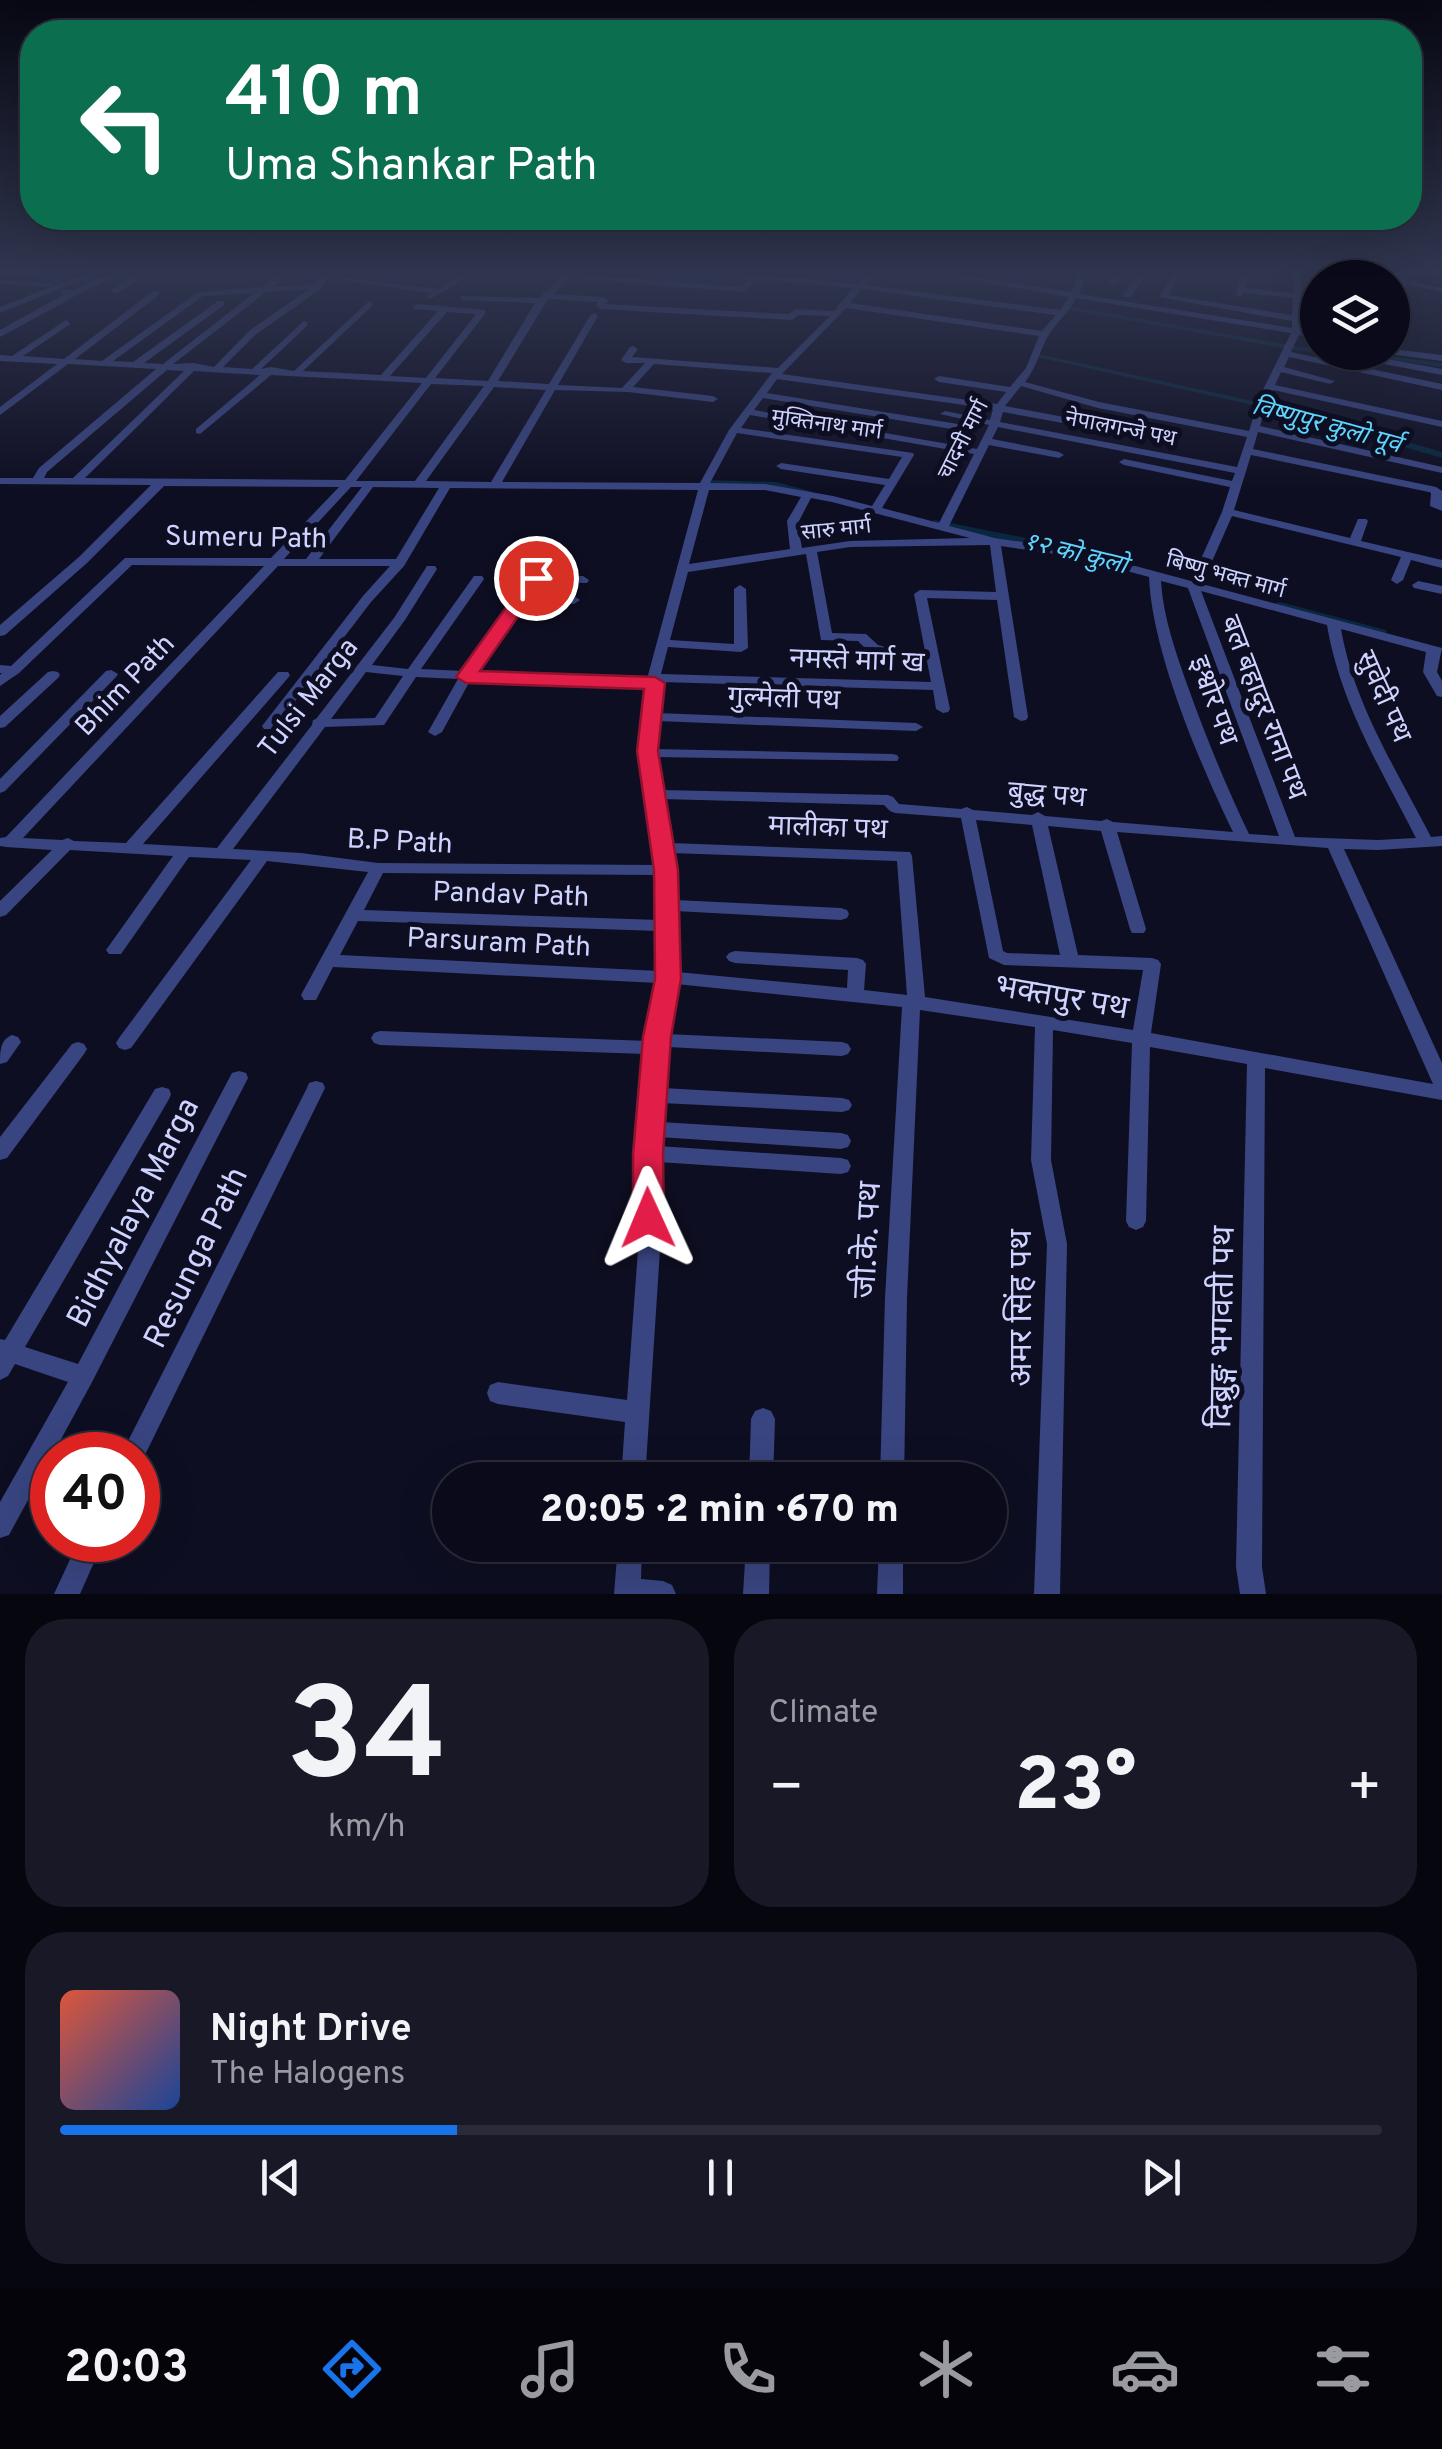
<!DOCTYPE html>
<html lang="en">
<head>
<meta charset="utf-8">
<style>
	body { margin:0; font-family:Overpass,"Noto Sans Devanagari",sans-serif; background:#181827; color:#f1f3f6; height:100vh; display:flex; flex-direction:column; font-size:38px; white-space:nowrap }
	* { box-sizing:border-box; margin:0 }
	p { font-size:32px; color:#999aa2 }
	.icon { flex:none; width:55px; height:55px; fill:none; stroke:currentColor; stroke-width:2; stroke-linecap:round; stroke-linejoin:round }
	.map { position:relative; height:1594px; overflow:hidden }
	.drawer { display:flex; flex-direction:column; gap:25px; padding:25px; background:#06060e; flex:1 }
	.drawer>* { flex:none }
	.guide { position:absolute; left:20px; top:20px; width:1402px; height:210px; border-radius:40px; box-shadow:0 10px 40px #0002,0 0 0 2px #2a2b39; background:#0b6e4f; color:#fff; overflow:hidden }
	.controls { position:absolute; left:1300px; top:260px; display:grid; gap:20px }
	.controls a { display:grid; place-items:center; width:110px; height:110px; border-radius:50%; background:#0a0a1a; box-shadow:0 10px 40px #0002,0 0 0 2px #2a2b39; font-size:50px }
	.speed { position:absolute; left:30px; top:1432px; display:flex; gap:20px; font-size:50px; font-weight:700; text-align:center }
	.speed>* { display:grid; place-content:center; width:130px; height:130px; border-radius:50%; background:#0a0a1a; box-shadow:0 10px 40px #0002,0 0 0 2px #2a2b39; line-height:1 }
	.speed .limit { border:15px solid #d22; background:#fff; color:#111 }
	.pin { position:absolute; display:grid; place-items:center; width:85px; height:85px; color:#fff; margin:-42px; border:5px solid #fff; border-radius:50%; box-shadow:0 2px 10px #0007 }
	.me { position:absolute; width:110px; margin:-55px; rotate:359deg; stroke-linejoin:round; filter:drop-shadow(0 0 8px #0008) }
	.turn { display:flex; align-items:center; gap:35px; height:210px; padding:0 40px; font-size:45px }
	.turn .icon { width:130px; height:130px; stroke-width:2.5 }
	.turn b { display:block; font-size:70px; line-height:85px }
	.big { font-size:75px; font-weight:800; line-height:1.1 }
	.drawer .card { flex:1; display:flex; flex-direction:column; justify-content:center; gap:15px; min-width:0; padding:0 35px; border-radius:40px; background:#181827 }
	.drawer .dial { align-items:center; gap:0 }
	.dial b { font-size:130px; line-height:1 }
	.song { display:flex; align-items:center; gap:30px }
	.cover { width:120px; height:120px; border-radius:15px; background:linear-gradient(135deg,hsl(10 70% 55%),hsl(220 70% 35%)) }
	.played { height:10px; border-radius:5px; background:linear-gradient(90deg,#1a73e8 30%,#2a2b39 30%) }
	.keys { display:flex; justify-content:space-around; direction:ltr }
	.heat { display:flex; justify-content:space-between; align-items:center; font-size:55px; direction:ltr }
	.drawer .tiles { flex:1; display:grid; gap:25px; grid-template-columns:1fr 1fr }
	.card:last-child { grid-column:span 2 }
	.trip { position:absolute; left:432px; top:1462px; width:575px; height:100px; border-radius:50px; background:#0a0a1a; box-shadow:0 10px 40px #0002,0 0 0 2px #2a2b39; font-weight:800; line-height:100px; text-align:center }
	.tabs { display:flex; height:160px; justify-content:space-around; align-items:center; background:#04040a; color:#999aa2 }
	.tabs .icon { width:70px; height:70px }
	.tabs .selected { color:#1a73e8 }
	.tabs b { font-size:45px; color:#f1f3f6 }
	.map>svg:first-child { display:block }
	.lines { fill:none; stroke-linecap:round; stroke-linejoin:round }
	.canal { fill:#09283f; fill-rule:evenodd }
	.minor { fill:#394581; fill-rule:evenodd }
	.route { fill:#e11d48; stroke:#92132f; stroke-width:2.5 }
	.labels { text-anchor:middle; stroke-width:10; stroke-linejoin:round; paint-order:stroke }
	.far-street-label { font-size:22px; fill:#cfd3ff; stroke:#0e0e22 }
	.far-water-label { font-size:25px; font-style:italic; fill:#5dd5fe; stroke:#0e0e22 }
	.street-label { font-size:28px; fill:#cfd3ff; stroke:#0e0e22 }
	.near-street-label { font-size:32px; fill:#cfd3ff; stroke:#0e0e22 }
</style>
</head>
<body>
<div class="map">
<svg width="1442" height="1594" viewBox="0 0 1442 1594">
	<rect width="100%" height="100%" fill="#0e0e22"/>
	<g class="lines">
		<g class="canal">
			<polygon points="1332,271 1350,271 1391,278 1369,278"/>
			<polygon points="1067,306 1284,344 1288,346 1284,348 1065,309 1065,307"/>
			<polygon points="1291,346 1318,348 1318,352 1294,350 1290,348"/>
			<polygon points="1336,352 1361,352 1442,363 1442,367"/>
			<polygon points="1034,353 1271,405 1275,407 1271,409 1037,357 1034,357"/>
			<polygon points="1312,416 1318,416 1442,452 1442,458 1312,420"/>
			<polygon points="705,480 776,482 814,492 809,495 776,488 702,485 702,481"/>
			<polygon points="935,520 1087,550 1092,553 1087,556 932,525 930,523"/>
			<polygon points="1280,602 1386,630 1387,632 1382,635 1276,607 1276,603"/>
		</g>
		<g class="minor">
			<polygon points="93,271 104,271 0,313 0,307 51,287 0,284 0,280 51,283 54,286"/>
			<polygon points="116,271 127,271 77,295 0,337 0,330 65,294 62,294 62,290 73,290"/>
			<polygon points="143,271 153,271 117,293 110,291"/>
			<path d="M260,271H312L329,274L322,288L255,335L223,367L252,369L304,321L307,322V326L261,369L271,367L294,371L369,301L373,304L372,306L303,371L381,375L438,311L414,309L413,307L417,304L485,310V314L435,378L488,381L535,303L464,300L460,298L461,296L539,298L561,278L510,273L506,271H539L741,287L749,279L692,273L688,271H718L857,284L868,271H876L865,285L1060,310L1069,297L919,271H938L1071,292L1076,282L1073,271H1081L1084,282L1079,294L1292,328V321L1159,297L1175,271H1183L1168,295L1292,315L1293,298L1244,293L1240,297L1236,295L1240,271H1248L1245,288L1293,293L1294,271H1302L1300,330L1318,333V339L1299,335L1291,352L1442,384V390L1289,357L1284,367L1335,381L1330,384L1281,372L1275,385L1442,421V427L1273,390L1267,404L1331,422L1326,425L1265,410L1260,426L1442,467V473L1258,432L1253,449L1436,487L1442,491V511L1430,506L1431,493L1429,492L1251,455L1234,510L1350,538L1358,519H1366L1368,521L1361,541L1442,560V568L1411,560L1403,580L1397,584L1391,580L1401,557L1232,516L1202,584L1442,648L1437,672L1442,681V697L1437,696L1423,672L1426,652L1341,629C1354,704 1396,769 1431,837L1442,836V846L1378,850L1344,849L1442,1063V1100L1265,1068L1262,1567L1266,1594H1240L1236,1567L1247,1064L1150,1047L1146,1221L1143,1227L1136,1230L1129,1227L1126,1221L1132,1043L1053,1030L1051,1160L1067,1244L1060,1594H1034L1047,1244L1031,1160L1035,1027L920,1010L907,1298L904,1480H880L885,1298L902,1007L676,984L666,1034L842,1042L848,1044L851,1049L848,1054L842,1056L668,1047L665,1053L663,1088L842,1098L849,1100L852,1105L849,1110L842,1112L661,1103L660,1122L841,1133L848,1135L851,1141L848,1147L841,1149L659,1137L658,1146L841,1158L848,1160L851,1166L848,1172L841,1174L658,1162L660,1250L645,1480H621L625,1422L498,1404L490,1401L487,1393L490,1385L498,1382L627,1400L638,1250V1153L646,1054L380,1045L374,1043L371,1038L374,1033L380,1031L648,1041L658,983L333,967L316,1000H304L301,995L368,872L267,861L131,1048L125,1050L119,1048L116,1043L119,1038L251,860L189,857L121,954H109L106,950L173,856L70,850L6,915L0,917V901L52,850L6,847L0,846V838L6,837L264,566L132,565L19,673L0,686V675L2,673H0V665L11,666L125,558H271L339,487L164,486L87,563L5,635L0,636V625L79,557L151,485L0,484V478H33L39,468L156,369L68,364L0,415V407L57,364L0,361V355L12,356L66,320L70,323L69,325L23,356L64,359L153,291H159V295L75,359L102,361L198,292L261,287L279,274ZM288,275L319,276L316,284L273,287ZM569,278L743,292L757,279L853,288L834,311L795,309L789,314L606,304L608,300L604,297L553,294ZM309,289L249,331L214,367L194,363L173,364L266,292ZM861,289L1056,315L1042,331L850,303ZM254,293L163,364L144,363L224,305V301H218L133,362L113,361L203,296ZM1076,298L1291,333L1259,398L1249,431L1099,402L1025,382C1036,368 1039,353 1047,338C1055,323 1069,313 1076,298ZM548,299L598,302L596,306L600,309L792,320L798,315L830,316L778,368L632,357L638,349L633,346L630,347L621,360L626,363H645L622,388L558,385L598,316L594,313L590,316L549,384L498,381ZM846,308L1039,336L1026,368L1010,387L939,376L934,379L939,382L1006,392L997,404L782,374ZM447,312L476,314L426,378L390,376ZM654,364L772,373L729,430L700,483L502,482L555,390L628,392L713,402L718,399L713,396L633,387ZM167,370L184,371L73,478H44L47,472ZM194,371L260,375L196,429V433L200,434L271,375L422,383L345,480L85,478ZM777,379L993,409L990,420L945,411L940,414L989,425L977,449L754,410L763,398L958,430L963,427L958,424L767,393ZM431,384L484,386L415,481H356ZM1021,386L1098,408L1247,437L1237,467L1000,422L1003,412L1096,429L1110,425V418L1105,415L1100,418V423H1096L1005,406ZM494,387L546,390L491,482L426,481ZM750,415L974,454L939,523L882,508L914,455L913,453L741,428ZM998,427L1235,473L1232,481L1124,459L1119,462L1124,465L1230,487L1222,512L1191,581L1076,550L995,538L949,526L989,445L1059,458L1064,455L1059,452L992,439ZM737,433L902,457L889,479L781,463L776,466L781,469L885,485L872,506L833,496L765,484L710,483ZM351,487H362L306,559H284ZM373,487L439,488L396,559H319ZM450,488L698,490L647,679L476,672L527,599L574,604L580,600L574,596L532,592L539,582L587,583L589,580L583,576L532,575L463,671L421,669L484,579L482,576H474L408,669L372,665L405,620L437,569L435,566H427L394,618L316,719L313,720L312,725L217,848L143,844L288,678L290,675L288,672H278L126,843L74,841L68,838L62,840L23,838L278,566H390L363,596L262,726L264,729H274L371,602L404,566ZM709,490H765L801,497L787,521L790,549L689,564ZM811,498L832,502L970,538L850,541L802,548L800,537L829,535L835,532L829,529L800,530L799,521ZM990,545L996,592L920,590L914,594L931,682L661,674L668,647L741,652L748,648L746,589L740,585L734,589V644L670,640L688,572L806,554L821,640L858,641L868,651L882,654L884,660L889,661L896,657L893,649L878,645L866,634L832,633L817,552L850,547ZM1001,546L1075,557L1149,577C1152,652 1200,764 1233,832L1113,822L1107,819L1101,821L1045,816L1038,812L1032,815L973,810L967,807L961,809L899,804L893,797L888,795L661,790L655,757L897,761L899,758L897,755L892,754L654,749L657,721L916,731L923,727L916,723L657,713L660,686L661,682L933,690L936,709L943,713L948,712L950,709L927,598L997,600L1014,717L1021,721L1026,720L1028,717ZM1161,581L1188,588L1279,836L1249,834C1226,786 1206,737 1188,687C1176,653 1163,617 1161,581ZM1201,591L1327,625C1340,703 1381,769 1416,838L1378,840L1295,837ZM366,672L403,676L375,718L331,719ZM416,677L458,679L428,732L435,736L442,732L471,679L646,687L640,751L646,791L644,794L647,798L654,845L652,848L657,865L378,863L301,853L233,849L325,727L384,725ZM662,799L884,805L890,811L895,813L961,818L989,958L1004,965L1143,970L1133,1030L925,997L912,856L910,852L670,843ZM976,820L1032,825L1060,955L1007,953L1003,951ZM1048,826L1101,831L1130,929L1132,933H1144L1146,929L1117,832L1328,848L1433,1084L1151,1033L1161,964L1158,960L1152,958L1078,955ZM671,853L897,861L907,995L864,990L866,964L863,960L857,958L735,951L729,953L726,957L729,961L735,963L848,970L847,988L677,972L675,911L841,920L847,918L849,914L847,910L841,908L675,900ZM383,873L658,875L659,920L364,910ZM358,921L659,931V971L340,955Z"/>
			<polygon points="468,271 478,271 430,299 426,297 431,293 341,280 345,278 438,289"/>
			<polygon points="1119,271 1127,271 1115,285 1109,285 1109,281"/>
			<polygon points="1141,271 1149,271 1130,297 1124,297 1123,295"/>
			<polygon points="1398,271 1442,271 1442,274 1401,274"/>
			<polygon points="1382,274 1442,288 1442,292 1407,284 1392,302 1392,293 1400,282 1392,280 1392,278 1382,278"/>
			<polygon points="1392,349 1442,355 1442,361 1389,354 1392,352"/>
			<polygon points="1387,359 1442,369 1442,375 1384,364 1382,362"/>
			<polygon points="1418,581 1442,586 1442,594 1414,588 1412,585"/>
			<polygon points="111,670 118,674 116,677 5,791 0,793 0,779 106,671"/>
			<polygon points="53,671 58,672 60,675 58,678 5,727 0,728 0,716 48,672"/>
			<path d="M12,1035L18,1037L21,1042L7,1062L0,1064C0,1051 0,1040 12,1035Z"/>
			<polygon points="78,1042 84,1044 87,1049 84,1054 7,1158 0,1160 0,1137 72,1044"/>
			<polygon points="239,1071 246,1073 248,1078 91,1384 9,1535 0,1538 0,1502 68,1382 15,1364 8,1376 0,1380 0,1339 5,1340 155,1089 162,1087 169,1089 171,1094 169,1099 25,1347 78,1364 232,1073"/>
			<polygon points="316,1081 323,1083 325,1088 141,1463 138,1465 138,1455 121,1455 125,1447 307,1088 309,1083"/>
			<polygon points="763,1408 771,1411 775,1419 773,1480 749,1480 751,1419 755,1411"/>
			<polygon points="79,1540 104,1540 80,1594 54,1594"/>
			<polygon points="618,1545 642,1545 641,1579 663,1581 672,1585 676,1594 614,1594"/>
			<polygon points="746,1545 770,1545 769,1594 743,1594"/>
			<polygon points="879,1545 903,1545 903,1594 877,1594"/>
		</g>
	</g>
	<linearGradient id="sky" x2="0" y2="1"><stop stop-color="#080813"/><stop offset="0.55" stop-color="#30364f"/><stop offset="1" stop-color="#30364f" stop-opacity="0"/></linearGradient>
	<rect width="1442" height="494" fill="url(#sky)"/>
	<polygon class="route" points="536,572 545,578 480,671 655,677 665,683 658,751 678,870 681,979 671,1037 663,1154 664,1218 660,1227 648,1231 637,1227 633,1218 633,1154 643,1037 655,979 654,870 637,751 644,689 466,683 456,677 530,574"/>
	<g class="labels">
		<g class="far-street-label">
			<text transform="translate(827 423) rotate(8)" y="8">मुक्तिनाथ मार्ग</text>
			<text transform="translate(1121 427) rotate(11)" y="8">नेपालगन्जे पथ</text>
			<text transform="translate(962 439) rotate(-63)" y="8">चादनी मार्ग</text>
			<text transform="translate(836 528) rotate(-6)" y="8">सारु मार्ग</text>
			<text transform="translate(1226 574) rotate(15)" y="8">बिष्णु भक्त मार्ग</text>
		</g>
		<g class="far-water-label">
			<text transform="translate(1327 424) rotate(15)" y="9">विष्णुपुर कुलो पूर्व</text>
			<text transform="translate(1076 552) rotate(14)" y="9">१२ को कुलो</text>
		</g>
		<g class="street-label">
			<text transform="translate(246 536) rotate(1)" y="10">Sumeru Path</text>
			<text transform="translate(857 659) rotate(2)" y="10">नमस्ते मार्ग ख</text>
			<text transform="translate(124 684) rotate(-46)" y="10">Bhim Path</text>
			<text transform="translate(1385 696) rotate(66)" y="10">सुवेदी पथ</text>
			<text transform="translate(307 697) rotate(-52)" y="10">Tulsi Marga</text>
			<text transform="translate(784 697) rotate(2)" y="10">गुल्मेली पथ</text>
			<text transform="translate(1215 700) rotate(70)" y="10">इश्वोर पथ</text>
			<text transform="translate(1265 707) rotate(69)" y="10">बल बहादुर राना पथ</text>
			<text transform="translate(1047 793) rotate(5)" y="10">बुद्ध पथ</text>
			<text transform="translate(828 826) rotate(2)" y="10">मालीका पथ</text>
			<text transform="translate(400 840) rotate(3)" y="10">B.P Path</text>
			<text transform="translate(511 893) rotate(2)" y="10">Pandav Path</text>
			<text transform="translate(499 941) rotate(3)" y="10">Parsuram Path</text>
		</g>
		<g class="near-street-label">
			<text transform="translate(1062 996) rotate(10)" y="11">भक्तपुर पथ</text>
			<text transform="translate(132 1212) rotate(-63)" y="11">Bidhyalaya Marga</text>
			<text transform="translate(866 1240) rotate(-87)" y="11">जी.के. पथ</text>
			<text transform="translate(195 1257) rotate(-64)" y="11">Resunga Path</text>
			<text transform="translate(1020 1308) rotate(-90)" y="11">अमर सिंह पथ</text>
			<text transform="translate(1221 1327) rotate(-89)" y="11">दिब्रुङ्ग भगवती पथ</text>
		</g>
	</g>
</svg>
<div class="controls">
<a><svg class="icon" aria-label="layers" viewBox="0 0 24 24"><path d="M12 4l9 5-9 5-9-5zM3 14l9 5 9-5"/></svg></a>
</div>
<div class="speed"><div class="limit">40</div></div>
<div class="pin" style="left:536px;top:578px;background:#d93025"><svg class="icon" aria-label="arrive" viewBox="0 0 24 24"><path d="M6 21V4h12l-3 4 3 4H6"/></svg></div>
<svg class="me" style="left:648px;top:1218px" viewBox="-20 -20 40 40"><path d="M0-17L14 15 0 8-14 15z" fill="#e11d48" stroke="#fff" stroke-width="4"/></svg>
<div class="trip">20:05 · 2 min · 670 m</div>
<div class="guide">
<div class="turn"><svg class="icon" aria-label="left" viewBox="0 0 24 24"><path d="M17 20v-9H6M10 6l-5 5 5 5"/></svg><div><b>410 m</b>Uma Shankar Path</div></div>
</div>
</div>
<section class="drawer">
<div class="tiles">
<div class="card dial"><b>34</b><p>km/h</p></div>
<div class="card"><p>Climate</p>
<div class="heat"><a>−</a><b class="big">23°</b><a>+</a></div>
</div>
<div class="card">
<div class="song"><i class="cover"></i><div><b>Night Drive</b><p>The Halogens</p></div></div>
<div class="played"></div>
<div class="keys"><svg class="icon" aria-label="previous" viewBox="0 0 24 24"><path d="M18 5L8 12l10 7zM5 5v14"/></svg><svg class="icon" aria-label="pause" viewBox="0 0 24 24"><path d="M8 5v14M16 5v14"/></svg><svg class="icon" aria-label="next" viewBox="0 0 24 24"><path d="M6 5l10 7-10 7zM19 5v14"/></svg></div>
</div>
</div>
</section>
<nav class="tabs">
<b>20:03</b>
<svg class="icon selected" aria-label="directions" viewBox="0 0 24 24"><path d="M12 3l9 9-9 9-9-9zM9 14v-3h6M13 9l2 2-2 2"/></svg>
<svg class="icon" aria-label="music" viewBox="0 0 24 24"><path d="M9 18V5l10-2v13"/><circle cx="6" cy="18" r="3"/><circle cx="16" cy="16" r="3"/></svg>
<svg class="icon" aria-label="phone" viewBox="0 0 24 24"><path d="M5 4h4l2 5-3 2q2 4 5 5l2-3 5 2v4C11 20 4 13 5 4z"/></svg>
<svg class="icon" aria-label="climate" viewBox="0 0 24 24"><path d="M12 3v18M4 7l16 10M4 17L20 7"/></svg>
<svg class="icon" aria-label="car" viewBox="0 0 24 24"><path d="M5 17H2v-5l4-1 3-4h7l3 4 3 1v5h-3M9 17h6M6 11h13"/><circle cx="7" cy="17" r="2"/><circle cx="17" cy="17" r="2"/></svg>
<svg class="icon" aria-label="filters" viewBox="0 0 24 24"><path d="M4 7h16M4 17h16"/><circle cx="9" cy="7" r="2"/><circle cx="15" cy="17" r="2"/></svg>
</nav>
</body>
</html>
